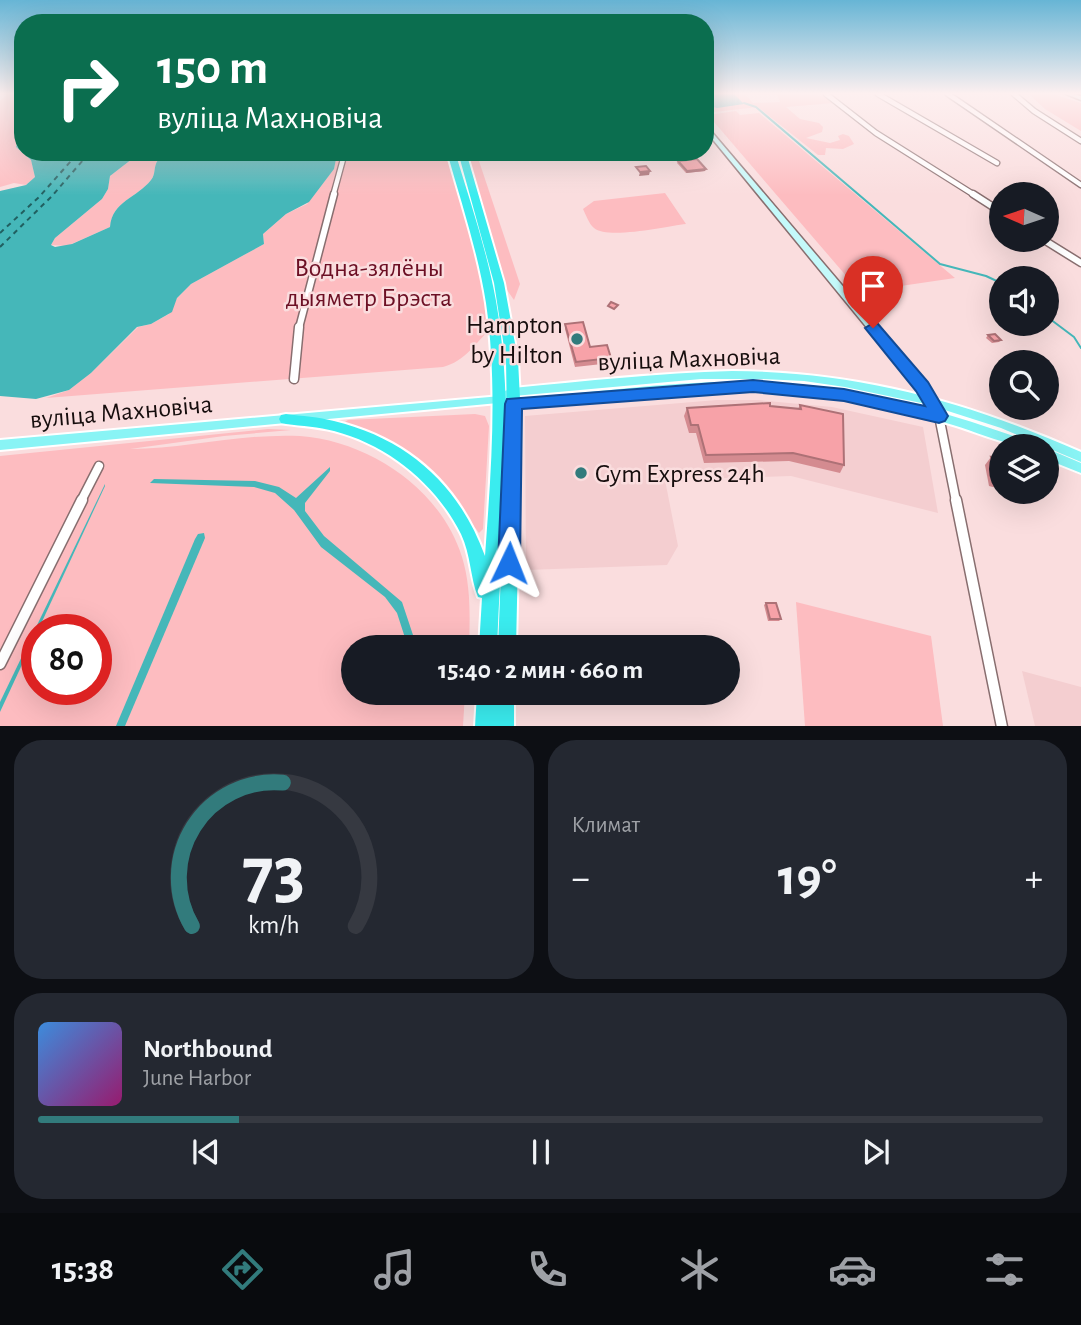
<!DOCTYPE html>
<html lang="ru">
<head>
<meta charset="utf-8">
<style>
	body { margin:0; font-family:"Alegreya Sans",sans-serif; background:#242831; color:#f1f3f6; height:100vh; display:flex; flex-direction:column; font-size:26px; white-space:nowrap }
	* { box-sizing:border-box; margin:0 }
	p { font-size:23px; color:#9ea1a6 }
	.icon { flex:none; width:38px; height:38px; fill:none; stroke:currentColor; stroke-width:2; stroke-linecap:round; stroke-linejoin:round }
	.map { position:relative; height:726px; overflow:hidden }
	.details { display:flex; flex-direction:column; gap:14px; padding:14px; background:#0d0f14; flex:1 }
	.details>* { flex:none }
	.top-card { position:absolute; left:14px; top:14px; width:700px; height:147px; border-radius:28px; box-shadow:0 7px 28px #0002; background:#0b6e4f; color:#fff; overflow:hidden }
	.needle { width:46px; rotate:273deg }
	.fabs { position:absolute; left:989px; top:182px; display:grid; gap:14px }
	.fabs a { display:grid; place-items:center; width:70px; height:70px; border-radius:50%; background:#171b24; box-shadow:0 7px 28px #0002; font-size:35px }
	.speed { position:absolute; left:21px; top:614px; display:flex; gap:14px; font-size:35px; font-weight:700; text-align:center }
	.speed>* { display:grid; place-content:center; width:91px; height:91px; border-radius:50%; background:#171b24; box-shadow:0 7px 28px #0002; line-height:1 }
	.speed .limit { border:10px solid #d22; background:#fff; color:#111 }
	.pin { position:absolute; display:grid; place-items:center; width:60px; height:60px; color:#fff; margin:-72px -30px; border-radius:50% 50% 50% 0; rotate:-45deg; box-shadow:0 0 7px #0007 }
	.pin .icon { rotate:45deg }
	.me { position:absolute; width:77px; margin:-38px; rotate:2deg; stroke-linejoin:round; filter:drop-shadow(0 0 5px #0008) }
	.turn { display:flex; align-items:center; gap:24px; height:147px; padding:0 28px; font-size:32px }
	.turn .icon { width:91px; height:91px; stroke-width:2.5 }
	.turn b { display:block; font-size:49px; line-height:60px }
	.big { font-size:52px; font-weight:700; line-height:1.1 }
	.details .widget { flex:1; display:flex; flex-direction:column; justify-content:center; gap:10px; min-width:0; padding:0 24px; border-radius:28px; background:#242831 }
	.details .dial { align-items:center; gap:0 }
	.dial svg { height:182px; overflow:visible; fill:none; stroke:#363941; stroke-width:7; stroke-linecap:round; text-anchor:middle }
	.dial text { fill:#f1f3f6; stroke:none }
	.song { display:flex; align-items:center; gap:21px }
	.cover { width:84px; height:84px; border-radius:10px; background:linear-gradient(135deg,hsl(210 70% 55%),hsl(320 70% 35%)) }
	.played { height:7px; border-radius:4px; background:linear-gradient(90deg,#327b7c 20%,#363941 20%) }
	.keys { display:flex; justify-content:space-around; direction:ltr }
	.heat { display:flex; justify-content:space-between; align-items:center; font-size:38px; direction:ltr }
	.details .tiles { flex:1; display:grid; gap:14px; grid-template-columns:1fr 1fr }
	.widget:last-child { grid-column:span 2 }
	.trip { position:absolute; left:341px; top:635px; width:399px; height:70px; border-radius:35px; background:#171b24; box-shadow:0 7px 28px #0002; font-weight:700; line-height:70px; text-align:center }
	.menu { display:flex; height:112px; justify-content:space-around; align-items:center; background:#090b0e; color:#9ea1a6 }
	.menu .icon { width:49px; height:49px }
	.menu .on { color:#327b7c }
	.menu b { font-size:32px; color:#f1f3f6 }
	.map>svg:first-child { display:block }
	.built { fill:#f4ced0 }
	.green { fill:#fdbcc0; fill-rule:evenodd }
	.water { fill:#45b7b9 }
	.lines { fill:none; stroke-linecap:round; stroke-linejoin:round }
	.stream { stroke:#45b7b9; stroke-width:2 }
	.ferry { stroke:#215f60; stroke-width:2; stroke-dasharray:5 4.5; stroke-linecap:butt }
	.street-far3-casing { stroke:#886e6f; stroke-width:7 }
	.street-far2-casing { stroke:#886e6f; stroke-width:9 }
	.street-far1-casing { stroke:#886e6f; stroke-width:11 }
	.street-casing { stroke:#886e6f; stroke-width:13 }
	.secondary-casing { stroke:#886e6f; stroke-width:3 }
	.primary-casing { stroke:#fff; stroke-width:4 }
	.highway-casing { stroke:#fff; stroke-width:4 }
	.street-far3 { stroke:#fff; stroke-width:4.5 }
	.street-far2 { stroke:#fff; stroke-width:6 }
	.street-far1 { stroke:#fff; stroke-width:8 }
	.street { stroke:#fff; stroke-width:10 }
	.secondary { fill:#c4f9fa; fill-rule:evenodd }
	.primary { fill:#89f4f5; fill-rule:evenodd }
	.highway { fill:#3aecef; fill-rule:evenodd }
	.wall { fill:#d48b90 }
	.shaded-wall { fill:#ad7176 }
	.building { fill:#f7a2a8; stroke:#ad7176; stroke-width:2 }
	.route { fill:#1a73e8; stroke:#114b97; stroke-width:2 }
	.poi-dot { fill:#327b7c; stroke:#faddde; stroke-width:2.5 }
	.labels { text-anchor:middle; stroke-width:5; stroke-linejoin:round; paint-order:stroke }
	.park-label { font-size:26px; fill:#6c0f24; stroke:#faddde }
	.poi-label { font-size:26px; fill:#160d0d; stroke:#faddde; text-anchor:end }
	.street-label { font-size:26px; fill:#160d0d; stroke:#faddde }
</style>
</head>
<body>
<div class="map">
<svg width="1081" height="727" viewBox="0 0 1081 727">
	<rect width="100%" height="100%" fill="#faddde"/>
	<g class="built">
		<polygon points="717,400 758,400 832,407 923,427 938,513 791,476 665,480 678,546 667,565 526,570 525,416"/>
		<polygon points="1022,671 1081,687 1081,726 1035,726"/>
	</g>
	<g class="green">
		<polygon points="8,94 23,94 23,118 16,147 31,160 35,177 26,185 14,183 0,187 0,101"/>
		<polygon points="705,94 745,94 753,103 780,102 777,94 826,96 834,103 786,107 800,119 819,123 823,127 822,132 806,138 830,143 840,140 838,136 843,134 849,136 854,144 843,149 826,148 825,155 818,155 758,107 705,113"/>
		<polygon points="1029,94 1053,94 1081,103 1081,131 1045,109"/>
		<polygon points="736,111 740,115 759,113 955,278 860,292 708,115"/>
		<path d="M141,152H158V160C153,167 156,174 151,180C137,198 112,201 110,227L67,246L51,245L55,238L102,199L108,189L110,176Z"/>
		<path d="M337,152H449L485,293L490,329C474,345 465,361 443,367L46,398L69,390L91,373L138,327L151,324L169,314L177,298L191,284L264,244L263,234L286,214L307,204L334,169Z"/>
		<polygon points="466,152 476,152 520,284 514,300 507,290"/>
		<path d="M665,193L686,224C667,226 608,240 594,228C589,224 586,215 583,209L594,201Z"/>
		<polygon points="475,414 485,416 489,426 483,529 479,533 442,483 417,461 342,424 348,420"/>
		<path d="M268,429L291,430L224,436L130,449C186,449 243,433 300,436C369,441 441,489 462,557C471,586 470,618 469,647L354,648V693H465L463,726L0,727V456ZM37,630H96V690H37Z"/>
		<polygon points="796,602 931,636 943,726 805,726"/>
	</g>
	<g class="water">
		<polygon points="716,94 734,94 744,104 717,108 706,105 705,95"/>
		<path d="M23,118V152H141L110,176L108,189L102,199L55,238L51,245L55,247L72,244L110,227C112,201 137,198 151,180C156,174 153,167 158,160V152L337,154L334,169L309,202L286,214L263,234L264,244L191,284L177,298L172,312L151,324L137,327L91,373L69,390L36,399L0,396V191L26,185L35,177L31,160L16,147Z"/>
		<polygon points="330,467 330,471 305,503 305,511 324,536 402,602 417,647 408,647 397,613 385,597 321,547 294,510 275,493 254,487 150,483 154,479 255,481 279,487 296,498"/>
		<polygon points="105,484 105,486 0,712 0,702"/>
		<polygon points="204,533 205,538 125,726 116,726 195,539 198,534"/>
	</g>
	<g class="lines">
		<g class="stream">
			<polyline points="744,103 756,107 940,264 986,276 1001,283"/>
			<polyline points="1046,316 1074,337 1081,348"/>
		</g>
		<g class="ferry">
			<polyline points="0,233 39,197 79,152"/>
			<polyline points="0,247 52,196 90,152"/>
		</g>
		<g class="street-far3-casing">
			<g id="street-far3">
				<polyline points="826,94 876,133 976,196"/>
				<polyline points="878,94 997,163"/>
				<polyline points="948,94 1081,185"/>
				<polyline points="1014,94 1034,111 1081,141"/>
				<polyline points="333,196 345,152"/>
			</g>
		</g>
		<g class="street-far2-casing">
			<g id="street-far2">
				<polyline points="973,194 1001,212"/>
				<polyline points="1044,240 1081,263"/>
				<polyline points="299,328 334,194"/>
			</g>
		</g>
		<g class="street-far1-casing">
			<g id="street-far1">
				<polyline points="294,379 299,327"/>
				<polyline points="939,416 956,501"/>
				<polyline points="81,501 99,466"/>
			</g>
		</g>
		<g class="street-casing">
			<g id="street">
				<polyline points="956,500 1002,727"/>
				<polyline points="0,664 82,500"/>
			</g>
		</g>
		<g class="secondary-casing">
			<g id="secondary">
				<polygon points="1066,94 1073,94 1081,96 1081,100"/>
				<polygon points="705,124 926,384 944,416 943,419 935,419 918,390 705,130"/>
			</g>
		</g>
		<g class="primary-casing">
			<g id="primary">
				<path d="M732,371C859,372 965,401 1081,452V462L1001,428L926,404L845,387L804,381L763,379H701L514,396L509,398L513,400C593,393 673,380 753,382C850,384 943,410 1033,443L1035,446C1007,447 980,433 953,425C910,412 867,401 823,396C719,382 616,399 513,408L498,403L0,450V440L501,396L502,392L513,388C586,381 659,373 732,371Z"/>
				<polygon points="1046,448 1081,463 1081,473 1046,459"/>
			</g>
		</g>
		<g class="highway-casing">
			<g id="highway">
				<path d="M447,152H455C470,201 487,251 496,301C516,415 501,533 497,648H479L482,598L478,597C470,577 471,555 461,534C436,484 388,445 334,431C319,427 302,426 286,424L281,423L279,419L281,415L286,414C302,416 319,417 334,421C408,439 459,485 485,556C491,472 498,387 486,303C478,252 461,202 447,152Z"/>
				<polygon points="458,152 466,152 504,283 518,360 521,419 516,648 498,648 507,419 506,360 494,283"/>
				<polygon points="477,693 514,693 514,727 475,727"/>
			</g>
		</g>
		<use href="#street-far3" class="street-far3"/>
		<use href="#street-far2" class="street-far2"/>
		<use href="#street-far1" class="street-far1"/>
		<use href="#street" class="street"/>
		<use href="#secondary" class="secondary"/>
		<use href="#primary" class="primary"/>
		<use href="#highway" class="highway"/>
	</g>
	<g class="wall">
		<polygon points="678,161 706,169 705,171 686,173 677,163"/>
		<polygon points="565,324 590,347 611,358 611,363 575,367 565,329"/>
		<polygon points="988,335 1001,340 999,342 992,343 986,338"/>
		<polygon points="800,405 844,465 840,473 789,461 704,463 696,433 689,433 684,416 687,408 770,406 798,409"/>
		<polygon points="991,457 1001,460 1001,489 989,486 985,465"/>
		<polygon points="766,603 781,619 779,621 768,621 764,605"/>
	</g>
	<g class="shaded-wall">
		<polygon points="706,169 705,171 686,173 687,171"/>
		<polygon points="650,171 649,175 639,176 640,172"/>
	</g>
	<g class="building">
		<polygon points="697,159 706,169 687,171 678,161"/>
		<polygon points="646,166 650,171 640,172 636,167"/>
		<polygon points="611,302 618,305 614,309 608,306"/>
		<polygon points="583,322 590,347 607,345 611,358 576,362 565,324"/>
		<polygon points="995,334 1001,340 994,341 988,335"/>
		<polygon points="770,403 770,406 801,409 800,405 843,414 844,465 793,453 706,455 698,425 691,425 687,408"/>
		<polygon points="991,457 1001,460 1001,479 997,478"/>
		<polygon points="766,603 776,603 781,619 770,619"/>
	</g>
	<linearGradient id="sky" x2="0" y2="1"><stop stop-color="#67b5d5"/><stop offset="0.48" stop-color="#fdf0f0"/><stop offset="1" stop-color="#fdf0f0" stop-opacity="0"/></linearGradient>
	<rect width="1081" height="195" fill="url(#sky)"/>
	<polygon class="route" points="873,323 878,324 928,382 948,416 945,421 939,423 844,401 753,392 522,409 520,563 517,570 509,573 502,570 498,563 505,404 507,399 753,380 844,389 925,406 916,391 865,328"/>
	<g class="poi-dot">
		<circle cx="577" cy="339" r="7"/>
		<circle cx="581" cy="473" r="7"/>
	</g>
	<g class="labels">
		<g class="park-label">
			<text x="369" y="276">Водна-зялёны<tspan x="369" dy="30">дыяметр Брэста</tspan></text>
		</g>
		<g class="poi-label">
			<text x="563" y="333">Hampton<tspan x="563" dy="30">by Hilton</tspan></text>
			<text x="595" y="482" text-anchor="start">Gym Express 24h</text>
		</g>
		<g class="street-label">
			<text transform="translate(689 358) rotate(-2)" y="9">вуліца Махновіча</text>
			<text transform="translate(121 411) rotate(-5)" y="9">вуліца Махновіча</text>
		</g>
	</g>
</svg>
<div class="fabs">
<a><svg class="needle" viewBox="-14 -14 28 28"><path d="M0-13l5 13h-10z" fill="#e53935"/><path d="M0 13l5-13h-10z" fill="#9ea1a6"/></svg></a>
<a><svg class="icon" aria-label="sound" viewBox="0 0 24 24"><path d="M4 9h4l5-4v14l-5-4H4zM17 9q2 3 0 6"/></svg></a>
<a><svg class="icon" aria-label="search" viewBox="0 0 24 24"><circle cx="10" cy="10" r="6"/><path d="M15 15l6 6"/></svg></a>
<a><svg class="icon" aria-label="layers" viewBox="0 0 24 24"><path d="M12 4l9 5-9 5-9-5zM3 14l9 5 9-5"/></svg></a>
</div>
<div class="speed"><div class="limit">80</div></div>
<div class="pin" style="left:873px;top:328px;background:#d93025"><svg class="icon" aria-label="arrive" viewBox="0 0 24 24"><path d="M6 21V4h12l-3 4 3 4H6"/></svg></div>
<svg class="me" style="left:509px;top:563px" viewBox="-20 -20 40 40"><path d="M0-17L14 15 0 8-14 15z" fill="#1a73e8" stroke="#fff" stroke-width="4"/></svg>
<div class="trip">15:40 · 2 мин · 660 m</div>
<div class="top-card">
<div class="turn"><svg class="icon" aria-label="right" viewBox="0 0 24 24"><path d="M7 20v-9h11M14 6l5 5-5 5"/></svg><div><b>150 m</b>вуліца Махновіча</div></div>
</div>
</div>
<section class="details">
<div class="tiles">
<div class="widget dial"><svg viewBox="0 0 100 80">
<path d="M14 69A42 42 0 1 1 86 69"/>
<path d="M14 69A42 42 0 0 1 54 6" stroke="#327b7c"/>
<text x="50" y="56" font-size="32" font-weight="700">73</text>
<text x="50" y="72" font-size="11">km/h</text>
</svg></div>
<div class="widget"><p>Климат</p>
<div class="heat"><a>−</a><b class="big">19°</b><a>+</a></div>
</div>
<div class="widget">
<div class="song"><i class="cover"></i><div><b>Northbound</b><p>June Harbor</p></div></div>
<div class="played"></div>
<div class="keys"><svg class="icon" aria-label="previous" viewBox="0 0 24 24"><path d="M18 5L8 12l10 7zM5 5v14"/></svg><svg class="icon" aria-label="pause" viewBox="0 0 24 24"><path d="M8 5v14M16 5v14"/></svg><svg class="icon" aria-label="next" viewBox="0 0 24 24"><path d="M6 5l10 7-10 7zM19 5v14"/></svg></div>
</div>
</div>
</section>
<nav class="menu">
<b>15:38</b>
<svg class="icon on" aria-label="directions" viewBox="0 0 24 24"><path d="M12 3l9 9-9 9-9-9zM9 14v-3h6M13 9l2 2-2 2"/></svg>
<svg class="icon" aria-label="music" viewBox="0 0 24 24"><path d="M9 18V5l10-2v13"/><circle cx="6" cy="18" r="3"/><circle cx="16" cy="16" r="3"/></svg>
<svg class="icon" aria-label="phone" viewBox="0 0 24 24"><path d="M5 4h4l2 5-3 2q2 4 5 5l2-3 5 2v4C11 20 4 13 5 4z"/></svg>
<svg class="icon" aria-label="climate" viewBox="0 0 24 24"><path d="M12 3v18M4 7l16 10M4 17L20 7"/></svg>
<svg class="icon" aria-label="car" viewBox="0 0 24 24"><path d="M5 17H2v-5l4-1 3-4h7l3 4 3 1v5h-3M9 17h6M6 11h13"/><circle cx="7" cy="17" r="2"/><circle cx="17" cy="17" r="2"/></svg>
<svg class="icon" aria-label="filters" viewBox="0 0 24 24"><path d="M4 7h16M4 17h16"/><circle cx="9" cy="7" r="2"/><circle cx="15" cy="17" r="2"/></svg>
</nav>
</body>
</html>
